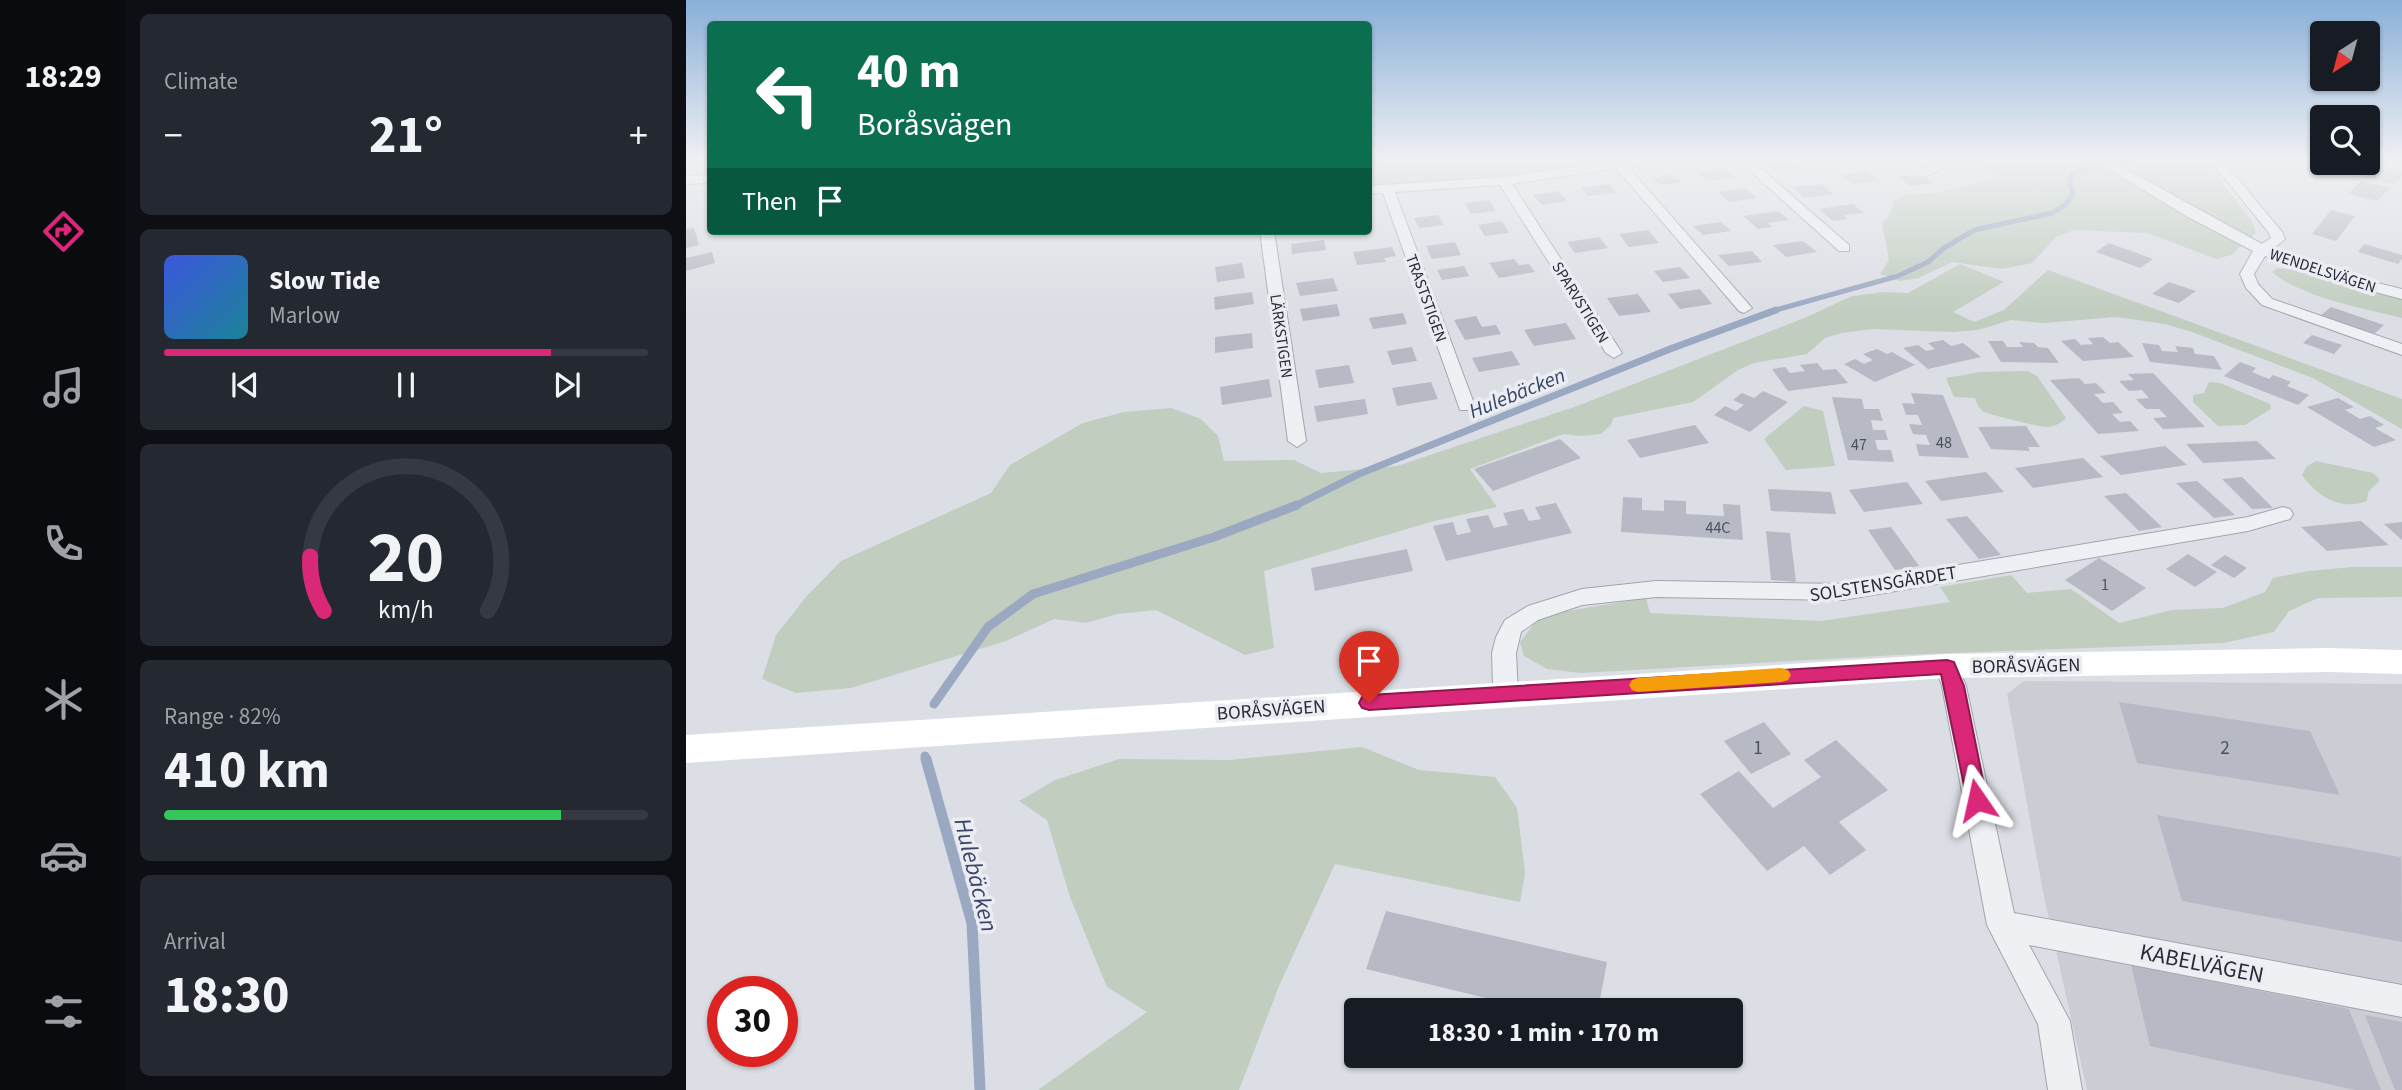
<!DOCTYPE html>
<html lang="en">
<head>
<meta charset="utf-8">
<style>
	body { margin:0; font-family:"Source Sans 3",sans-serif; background:#242831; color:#f1f3f6; height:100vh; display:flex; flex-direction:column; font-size:26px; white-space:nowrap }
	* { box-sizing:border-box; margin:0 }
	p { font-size:23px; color:#9ea1a6 }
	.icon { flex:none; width:38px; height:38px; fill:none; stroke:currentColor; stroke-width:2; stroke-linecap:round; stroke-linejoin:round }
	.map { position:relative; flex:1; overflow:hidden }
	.side { display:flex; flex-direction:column; gap:14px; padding:14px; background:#0d0f14; width:560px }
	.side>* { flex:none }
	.banner { position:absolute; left:21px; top:21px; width:665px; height:214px; border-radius:7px; box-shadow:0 2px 5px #0004; background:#0b6e4f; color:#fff; overflow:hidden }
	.needle { width:46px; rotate:216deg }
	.fabs { position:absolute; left:1624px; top:21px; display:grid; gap:14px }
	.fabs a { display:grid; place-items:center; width:70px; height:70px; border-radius:7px; background:#171b24; box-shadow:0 2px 5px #0004; font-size:35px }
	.speed { position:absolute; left:21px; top:976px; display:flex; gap:14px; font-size:35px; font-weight:700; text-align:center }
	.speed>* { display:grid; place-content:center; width:91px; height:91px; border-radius:50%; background:#171b24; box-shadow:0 2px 5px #0004; line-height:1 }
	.speed .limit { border:10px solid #d22; background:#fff; color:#111 }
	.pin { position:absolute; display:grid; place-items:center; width:60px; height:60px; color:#fff; margin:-72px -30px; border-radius:50% 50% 50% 0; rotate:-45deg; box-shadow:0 0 7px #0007 }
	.pin .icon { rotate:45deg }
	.me { position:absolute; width:77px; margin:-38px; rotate:349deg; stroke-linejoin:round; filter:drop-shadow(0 0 5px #0008) }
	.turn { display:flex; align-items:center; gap:24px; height:147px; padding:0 35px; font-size:32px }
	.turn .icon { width:91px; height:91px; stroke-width:2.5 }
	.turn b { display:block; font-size:49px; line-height:60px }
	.then { display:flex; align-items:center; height:66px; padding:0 35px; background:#0003; gap:14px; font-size:26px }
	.big { font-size:52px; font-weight:700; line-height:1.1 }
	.side .tile { flex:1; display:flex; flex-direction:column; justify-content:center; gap:10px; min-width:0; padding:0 24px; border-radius:10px; background:#242831 }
	.side .dial { align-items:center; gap:0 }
	.dial svg { height:182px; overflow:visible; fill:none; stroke:#363941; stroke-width:7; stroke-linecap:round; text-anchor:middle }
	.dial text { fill:#f1f3f6; stroke:none }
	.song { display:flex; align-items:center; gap:21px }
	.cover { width:84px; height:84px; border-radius:10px; background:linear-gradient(135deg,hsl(230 70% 55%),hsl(190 70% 35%)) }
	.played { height:7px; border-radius:4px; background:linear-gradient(90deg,#db2777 80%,#363941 80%) }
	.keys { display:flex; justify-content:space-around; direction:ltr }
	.heat { display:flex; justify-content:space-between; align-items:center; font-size:38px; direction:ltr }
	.charge { height:10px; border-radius:5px; background:linear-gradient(90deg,#34c759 82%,#363941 0) }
	.trip { position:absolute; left:658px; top:998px; width:399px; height:70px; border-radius:7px; background:#171b24; box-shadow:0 2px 5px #0004; font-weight:700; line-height:70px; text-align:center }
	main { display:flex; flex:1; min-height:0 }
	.menu { display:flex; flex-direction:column; width:126px; justify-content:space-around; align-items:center; background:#090b0e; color:#9ea1a6 }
	.menu .icon { width:49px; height:49px }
	.menu .selected { color:#db2777 }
	.menu b { font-size:32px; color:#f1f3f6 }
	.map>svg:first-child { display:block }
	.built { fill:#cbcdd5 }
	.green { fill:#c0cdbf }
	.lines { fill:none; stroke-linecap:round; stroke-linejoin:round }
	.stream-far3 { stroke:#9ba8c1; stroke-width:5 }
	.stream-far2 { stroke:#9ba8c1; stroke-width:7 }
	.stream-far1 { stroke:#9ba8c1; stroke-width:9 }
	.stream { stroke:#9ba8c1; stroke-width:11 }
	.building { fill:#b7bac4 }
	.street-casing { stroke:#a2a5ae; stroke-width:2 }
	.street { fill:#eff0f3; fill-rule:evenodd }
	.secondary { fill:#fff; fill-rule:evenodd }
	.route { fill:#db2777; stroke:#8e194d; stroke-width:2 }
	.slow { fill:#f59e0b }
	.labels { text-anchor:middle; stroke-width:7; stroke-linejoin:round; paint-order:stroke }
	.far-street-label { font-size:16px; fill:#282c39; stroke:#ebedf3 }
	.number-label { font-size:16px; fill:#4c505c }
	.street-label { font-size:19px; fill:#282c39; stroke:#ebedf3 }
	.near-number-label { font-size:19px; fill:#4c505c }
	.water-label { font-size:21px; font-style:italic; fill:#374568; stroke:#ebedf3 }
	.near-street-label { font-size:23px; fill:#282c39; stroke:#ebedf3 }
	.near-water-label { font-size:24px; font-style:italic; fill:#374568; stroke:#ebedf3 }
</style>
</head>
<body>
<main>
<nav class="menu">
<b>18:29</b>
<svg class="icon selected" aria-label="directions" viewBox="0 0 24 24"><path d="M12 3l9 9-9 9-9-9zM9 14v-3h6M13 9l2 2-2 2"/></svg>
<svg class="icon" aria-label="music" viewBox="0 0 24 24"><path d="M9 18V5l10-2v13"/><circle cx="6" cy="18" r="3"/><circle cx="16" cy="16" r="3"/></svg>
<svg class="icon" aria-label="phone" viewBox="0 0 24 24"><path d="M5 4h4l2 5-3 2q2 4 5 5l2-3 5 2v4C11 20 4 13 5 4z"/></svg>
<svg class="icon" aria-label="climate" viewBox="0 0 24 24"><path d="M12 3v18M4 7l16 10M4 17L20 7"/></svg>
<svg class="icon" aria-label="car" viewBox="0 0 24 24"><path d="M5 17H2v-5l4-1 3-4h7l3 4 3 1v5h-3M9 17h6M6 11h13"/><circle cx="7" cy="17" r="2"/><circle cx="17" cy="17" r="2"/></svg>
<svg class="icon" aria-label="filters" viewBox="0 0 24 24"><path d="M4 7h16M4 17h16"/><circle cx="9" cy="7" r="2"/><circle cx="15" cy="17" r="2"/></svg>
</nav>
<section class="side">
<div class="tile"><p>Climate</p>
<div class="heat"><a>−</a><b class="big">21°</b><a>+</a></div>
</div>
<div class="tile">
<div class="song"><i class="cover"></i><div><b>Slow Tide</b><p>Marlow</p></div></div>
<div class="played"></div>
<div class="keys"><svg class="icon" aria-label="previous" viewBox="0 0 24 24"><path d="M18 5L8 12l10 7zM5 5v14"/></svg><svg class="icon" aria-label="pause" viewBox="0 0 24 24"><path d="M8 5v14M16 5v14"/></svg><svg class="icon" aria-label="next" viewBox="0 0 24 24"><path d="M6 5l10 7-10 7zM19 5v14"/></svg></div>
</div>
<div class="tile dial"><svg viewBox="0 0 100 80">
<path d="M14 69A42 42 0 1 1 86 69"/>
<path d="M14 69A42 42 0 0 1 8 45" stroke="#db2777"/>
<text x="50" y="56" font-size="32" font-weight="700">20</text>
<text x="50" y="72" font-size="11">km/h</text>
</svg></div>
<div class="tile"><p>Range · 82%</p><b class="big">410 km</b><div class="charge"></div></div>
<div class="tile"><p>Arrival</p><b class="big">18:30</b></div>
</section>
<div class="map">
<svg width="1716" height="1090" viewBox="0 0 1716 1090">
	<rect width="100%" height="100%" fill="#dcdee5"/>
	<polygon class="built" points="1338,681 1716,684 1716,1090 1401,1090 1357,892 1321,694"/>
	<g class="green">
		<polygon points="682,160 953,160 819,177 683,188"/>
		<polygon points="1314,160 1519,160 1565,220 1570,233 1545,255 1530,259 1461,233 1388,230 1370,237 1346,263 1337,265 1315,269 1266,262 1233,278 1214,281 1194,274 1203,260 1196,223 1205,213 1207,201 1220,195 1256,192 1307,179 1309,175 1297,168 1300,162"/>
		<polygon points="1274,264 1318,282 1267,312 1288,322 1318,310 1362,270 1716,399 1716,429 1627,378 1506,332 1479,324 1430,317 1357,323 1325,320 1292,330 1267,332 1187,329 1155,333 1139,338 1121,354 1068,363 1052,370 1007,402 927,418 925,425 915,434 894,436 877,434 784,469 811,507 748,521 578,571 588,648 559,655 470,610 431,614 400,623 368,619 320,641 165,688 110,693 76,679 90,635 120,597 155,561 305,493 324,465 397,423 438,412 485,408 515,419 532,436 538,461 608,460 635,473 711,466 891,406 1121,317 1166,296 1198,292 1222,293"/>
		<path d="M1591,268L1620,271L1716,298V318C1677,308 1616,298 1586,272Z"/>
		<path d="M1341,371L1351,376L1380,418C1374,424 1368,427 1359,427C1355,427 1301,414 1298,412C1293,408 1291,404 1289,398L1268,397L1260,378L1294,372Z"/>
		<polygon points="1523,382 1534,383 1584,404 1585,409 1559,425 1532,426 1507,402 1507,395 1518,393"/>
		<polygon points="1118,406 1137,411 1149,466 1100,470 1078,439"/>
		<path d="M1630,461L1687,473L1694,480L1682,492L1681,501C1655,511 1632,497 1616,475L1621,466Z"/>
		<polygon points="1666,567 1716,567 1716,597 1632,598 1603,611 1588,632 1537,643 1212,655 895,673 861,669 838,656 834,642 850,621 869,613 960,598 964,613 1135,621 1264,602 1254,587 1325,575 1341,593 1385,589 1433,623 1486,610 1537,608 1579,592 1587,578 1622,571"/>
		<polygon points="676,747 733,770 809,777 831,808 839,873 834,902 649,864 593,986 553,1090 352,1090 461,1012 421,987 384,897 361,820 333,801 369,780 433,759 543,760"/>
	</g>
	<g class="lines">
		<polyline class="stream-far3" points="1086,311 1212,276 1242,262 1258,248 1288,230 1366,213 1379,205 1387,194 1384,183 1387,172 1443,160"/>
		<polyline class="stream-far2" points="607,507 673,474 984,349 1090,310"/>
		<g class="stream-far1">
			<polyline points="248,704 302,627 347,594 528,537 611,505"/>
			<polyline points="239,756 240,761"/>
		</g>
		<polyline class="stream" points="240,759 286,923 294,1090"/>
	</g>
	<g class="building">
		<polygon points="1084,160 1106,160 1115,167 1088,170 1076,161"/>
		<polygon points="1249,160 1269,160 1276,165 1259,166"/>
		<polygon points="1691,165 1716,171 1716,176 1708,184 1679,177"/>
		<polygon points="1039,168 1050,177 1021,181 1011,172"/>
		<polygon points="1180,171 1194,181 1166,184 1153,175"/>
		<polygon points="986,174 995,182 974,185 966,178"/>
		<polygon points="1235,174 1248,183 1224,186 1212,177"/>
		<polygon points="1675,181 1704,188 1691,201 1662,194"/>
		<polygon points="923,184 930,193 902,196 895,188"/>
		<polygon points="1135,184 1148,194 1119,198 1106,187"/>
		<polygon points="1060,188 1071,198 1043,202 1032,192"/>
		<polygon points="872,191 881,201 856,205 847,195"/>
		<polygon points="803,200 810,211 785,214 779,203"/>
		<polygon points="1167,204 1178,213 1158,215 1162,219 1147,221 1133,209"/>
		<polygon points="1645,210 1669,216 1650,241 1626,234"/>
		<polygon points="1092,211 1103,220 1082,223 1086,227 1072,229 1057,216"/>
		<polygon points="752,215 758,225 733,228 728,218"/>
		<polygon points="816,221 823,233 799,236 792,225"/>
		<polygon points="1035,222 1045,231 1017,235 1007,226"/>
		<polygon points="8,228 13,245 0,248 0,229"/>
		<polygon points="962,230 973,243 943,247 933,234"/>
		<polygon points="913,237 922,248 889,253 881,242"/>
		<polygon points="638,240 640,250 606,254 605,244"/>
		<polygon points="1117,241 1131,252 1100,257 1087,245"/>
		<polygon points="769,242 775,255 746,259 740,246"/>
		<polygon points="1423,243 1467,259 1454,268 1410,252"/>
		<polygon points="1678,244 1716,255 1716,259 1712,264 1672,252"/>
		<polygon points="706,247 710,256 698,258 700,262 671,265 667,252"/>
		<polygon points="1066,251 1076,262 1043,266 1032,255"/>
		<polygon points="26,252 29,263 0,271 0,258"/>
		<polygon points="828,259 833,265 843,264 849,272 813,278 803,263"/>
		<polygon points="556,263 559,278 531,282 529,267"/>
		<polygon points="778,266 783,276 756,280 751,270"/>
		<polygon points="994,267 1004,278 977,282 968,271"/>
		<polygon points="647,278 652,291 614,296 610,283"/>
		<polygon points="1483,282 1510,291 1493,303 1466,294"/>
		<polygon points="1014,289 1026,304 994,309 982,294"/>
		<polygon points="566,292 568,304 529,310 528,297"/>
		<polygon points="952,294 965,312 933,316 921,298"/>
		<polygon points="651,304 654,316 617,321 614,309"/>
		<polygon points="1645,307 1698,325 1688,334 1635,315"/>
		<polygon points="717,313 721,324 687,329 683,318"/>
		<polygon points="790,316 796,327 810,325 815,334 779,340 768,320"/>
		<polygon points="880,323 890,339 848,346 838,330"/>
		<polygon points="566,333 567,348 529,353 529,337"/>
		<polygon points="1626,335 1656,345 1648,354 1617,343"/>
		<polygon points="1417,337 1424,343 1432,342 1448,357 1397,361 1375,341 1389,339 1395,345 1407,344 1402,338"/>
		<polygon points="1257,340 1265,346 1277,343 1295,357 1242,369 1217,348 1232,345 1240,351 1249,349 1242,343"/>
		<polygon points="1302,341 1317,341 1321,347 1337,347 1333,342 1348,343 1352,347 1362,348 1373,363 1315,362"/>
		<polygon points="1456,343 1473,345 1476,351 1492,352 1489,346 1507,348 1509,354 1528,356 1536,370 1464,362"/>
		<polygon points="726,347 731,361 706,365 701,351"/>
		<polygon points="1191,349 1201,354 1206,352 1229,365 1189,382 1158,364 1169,359 1178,364 1187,360 1177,354"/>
		<polygon points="826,351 834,365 793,372 786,358"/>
		<polygon points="1554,362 1570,368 1566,372 1583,379 1587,375 1605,382 1601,386 1623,395 1612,405 1538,376"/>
		<polygon points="1131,363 1137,370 1150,369 1162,383 1102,391 1086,369 1099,367 1104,373 1119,371 1114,365"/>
		<polygon points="663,365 668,383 633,388 629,370"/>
		<polygon points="1467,373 1519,427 1477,429 1467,418 1481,417 1473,409 1460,409 1450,399 1463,398 1456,390 1443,391 1433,381 1448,380 1442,374"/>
		<polygon points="1393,378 1399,384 1410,383 1420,393 1408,394 1417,403 1427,402 1437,413 1426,414 1434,422 1444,421 1453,431 1412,434 1364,380"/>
		<polygon points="583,379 586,397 536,405 534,387"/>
		<polygon points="745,382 752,399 711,406 706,388"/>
		<polygon points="1077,391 1102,402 1064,432 1028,415 1039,406 1050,411 1058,405 1047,400 1056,393 1068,398"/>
		<polygon points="1225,393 1257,395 1283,458 1233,456 1230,444 1244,445 1240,435 1227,434 1223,424 1236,425 1232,415 1220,415 1216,403 1229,404"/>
		<polygon points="1146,397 1176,399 1178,409 1193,409 1197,421 1185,420 1187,430 1199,430 1202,440 1189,440 1192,450 1205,450 1208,462 1162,460"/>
		<polygon points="1652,398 1668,407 1659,410 1674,419 1684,416 1698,425 1689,428 1710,440 1688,447 1621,407"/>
		<polygon points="679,399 682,414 631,422 628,406"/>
		<polygon points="1009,425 1023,443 954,458 941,440"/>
		<polygon points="1340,426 1354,447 1342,447 1344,451 1305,449 1292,427"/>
		<polygon points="874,439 895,458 807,491 788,469"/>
		<polygon points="1571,441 1590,459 1517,463 1500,444"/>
		<polygon points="1479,446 1501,465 1435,475 1414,456"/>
		<polygon points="1397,458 1417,477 1347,488 1329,468"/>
		<polygon points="1300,472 1318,492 1255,501 1239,481"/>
		<polygon points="1556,477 1587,508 1566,509 1536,479"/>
		<polygon points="1511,481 1549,515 1528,518 1490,483"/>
		<polygon points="1221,482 1237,504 1178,512 1163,490"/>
		<polygon points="1082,489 1145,492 1150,514 1085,511"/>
		<polygon points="1440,493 1476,527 1453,531 1418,496"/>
		<polygon points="937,497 956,498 956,510 978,511 978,500 1000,501 1000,514 1038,516 1037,504 1054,505 1057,540 935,532"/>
		<polygon points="870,503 886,533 760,561 747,526 767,522 771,535 785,532 780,519 802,515 808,528 822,525 817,513 837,509 843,521 855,519 849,507"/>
		<polygon points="1281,516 1315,555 1293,559 1260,519"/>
		<polygon points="1675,521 1703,545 1641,551 1615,527"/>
		<polygon points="1716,522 1716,540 1698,524"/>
		<polygon points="1205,527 1233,566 1209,570 1182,530"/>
		<polygon points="1080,531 1104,533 1110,582 1085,580"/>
		<polygon points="721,549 727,571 629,591 625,568"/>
		<polygon points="1502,554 1531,572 1509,587 1480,569"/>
		<polygon points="1539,555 1561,568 1548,578 1525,565"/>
		<polygon points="1413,558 1460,588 1426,611 1379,580"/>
		<polygon points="1433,702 1624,731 1654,795 1451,763"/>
		<polygon points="1078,722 1105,754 1065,774 1038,741"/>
		<polygon points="1150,740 1202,790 1153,822 1180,850 1144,875 1118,846 1081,871 1014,794 1053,771 1087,808 1135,777 1118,760"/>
		<polygon points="1471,815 1715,857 1716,942 1496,901"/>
		<polygon points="700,911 921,962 912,1010 849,1010 680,969"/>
		<polygon points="1445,965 1663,1009 1695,1090 1670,1090 1464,1046"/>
		<polygon points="1679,1015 1716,1022 1716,1090 1709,1090"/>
	</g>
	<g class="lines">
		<g class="street-casing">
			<g id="street">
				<polygon points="937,160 969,160 942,167 1066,308 1058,313 1053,311 930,168 826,184 936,353 928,358 920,353 814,185 709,192 789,406 786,410 774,410 697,193 682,194 682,186 818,177"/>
				<polygon points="1052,160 1065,160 1163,245 1163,251 1153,251"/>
				<polygon points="1233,160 1247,160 1257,168 1241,176 1233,176 1233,170 1242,167"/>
				<polygon points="1408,160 1423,160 1576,244 1585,238 1583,233 1524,160 1536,160 1596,232 1599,239 1587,249 1650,273 1716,289 1716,299 1639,279 1579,256 1568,274 1572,284 1586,299 1716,344 1716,355 1576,305 1560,288 1554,274 1567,251 1502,217"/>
				<polygon points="24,175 24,183 0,184 0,176"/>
				<polygon points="574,231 588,231 620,441 611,447 602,441"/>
				<polygon points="1597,507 1604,509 1607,514 1604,519 1562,531 1157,600 970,597 896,605 852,620 835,632 830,653 832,694 829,701 820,704 811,701 807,686 806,653 810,637 819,620 842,606 896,589 970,581 1157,584 1562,517"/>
				<polygon points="1261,657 1269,659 1280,686 1328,913 1716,985 1716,1017 1343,945 1384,1021 1396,1090 1362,1090 1352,1024 1301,925 1256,686 1249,666 1253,659"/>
			</g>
		</g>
		<use href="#street" class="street"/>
		<polygon class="secondary" points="1642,648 1716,650 1716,674 1642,672 1261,678 0,763 0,735 1261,654"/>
	</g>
	<linearGradient id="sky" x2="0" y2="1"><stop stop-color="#89afd8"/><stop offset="0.51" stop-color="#eff0f3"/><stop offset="1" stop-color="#eff0f3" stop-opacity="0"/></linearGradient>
	<rect width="1716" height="313" fill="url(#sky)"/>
	<polygon class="route" points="1261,660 1268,662 1278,686 1301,800 1298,807 1291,809 1284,807 1281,800 1255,674 683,710 676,708 673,703 676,697 683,695"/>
	<polygon class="slow" points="1095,668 1102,670 1105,675 1102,680 1095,682 952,692 946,690 943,685 946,680 952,678"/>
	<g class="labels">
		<g class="far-street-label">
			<text transform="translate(1637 270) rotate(18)" y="6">WENDELSVÄGEN</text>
			<text transform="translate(741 298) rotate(70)" y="6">TRASTSTIGEN</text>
			<text transform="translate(895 302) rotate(58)" y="6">SPARVSTIGEN</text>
			<text transform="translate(596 336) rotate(82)" y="6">LÄRKSTIGEN</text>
		</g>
		<g class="number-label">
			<text x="1258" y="448">48</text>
			<text x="1173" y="450">47</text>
			<text x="1032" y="533">44C</text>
			<text x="1419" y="590">1</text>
		</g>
		<g class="street-label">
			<text transform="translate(1197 583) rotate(-9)" y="7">SOLSTENSGÄRDET</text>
			<text transform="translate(1340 665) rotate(-1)" y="7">BORÅSVÄGEN</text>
			<text transform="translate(585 709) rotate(-4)" y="7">BORÅSVÄGEN</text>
		</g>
		<g class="near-number-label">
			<text x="1072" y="754">1</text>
			<text x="1539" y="754">2</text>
		</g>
		<g class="water-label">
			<text transform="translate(831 393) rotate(-22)" y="7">Hulebäcken</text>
		</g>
		<g class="near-street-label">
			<text transform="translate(1516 963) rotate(11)" y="8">KABELVÄGEN</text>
		</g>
		<g class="near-water-label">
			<text transform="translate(290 875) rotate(76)" y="8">Hulebäcken</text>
		</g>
	</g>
</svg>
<div class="fabs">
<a><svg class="needle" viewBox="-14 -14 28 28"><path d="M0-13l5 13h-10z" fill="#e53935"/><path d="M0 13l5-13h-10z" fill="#9ea1a6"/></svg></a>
<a><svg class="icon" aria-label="search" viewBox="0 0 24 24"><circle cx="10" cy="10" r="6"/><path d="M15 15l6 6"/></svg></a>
</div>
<div class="speed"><div class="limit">30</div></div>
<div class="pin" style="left:683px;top:703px;background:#d93025"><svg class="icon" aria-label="arrive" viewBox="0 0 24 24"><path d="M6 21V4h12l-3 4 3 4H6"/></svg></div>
<svg class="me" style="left:1291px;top:800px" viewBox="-20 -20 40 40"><path d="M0-17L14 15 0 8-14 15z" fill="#db2777" stroke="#fff" stroke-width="4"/></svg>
<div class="trip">18:30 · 1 min · 170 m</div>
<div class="banner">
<div class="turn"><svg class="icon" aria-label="left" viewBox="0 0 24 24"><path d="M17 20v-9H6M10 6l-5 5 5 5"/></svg><div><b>40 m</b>Boråsvägen</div></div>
<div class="then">Then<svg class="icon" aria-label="arrive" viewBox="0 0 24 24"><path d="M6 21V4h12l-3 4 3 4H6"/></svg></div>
</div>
</div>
</main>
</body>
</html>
